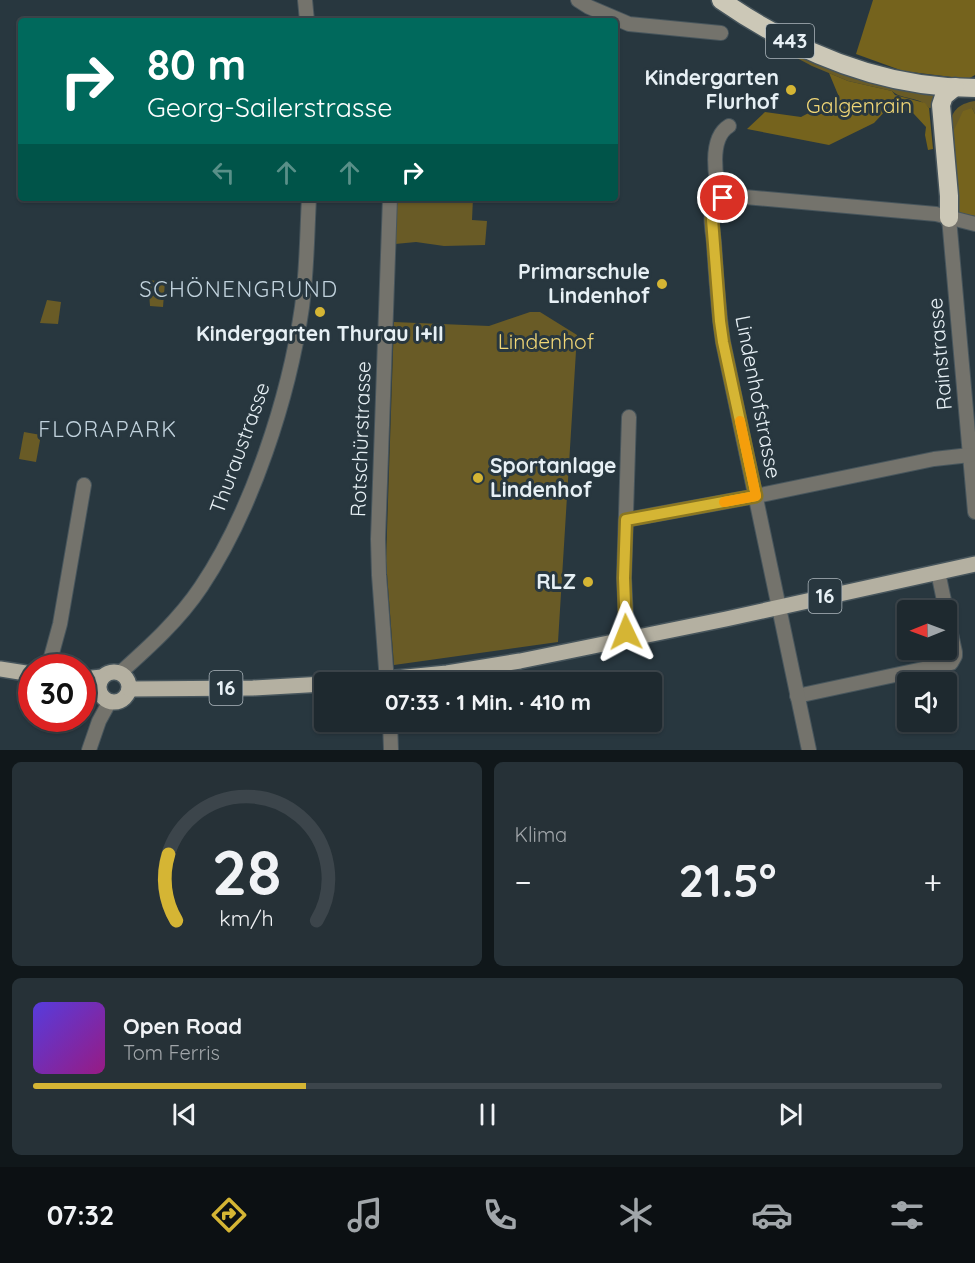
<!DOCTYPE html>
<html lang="de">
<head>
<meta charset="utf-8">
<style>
	body { margin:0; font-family:Quicksand,sans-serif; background:#263137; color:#f1f3f6; height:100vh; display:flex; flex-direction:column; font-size:22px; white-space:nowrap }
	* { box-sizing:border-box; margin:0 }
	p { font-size:20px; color:#a1a6aa }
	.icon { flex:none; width:33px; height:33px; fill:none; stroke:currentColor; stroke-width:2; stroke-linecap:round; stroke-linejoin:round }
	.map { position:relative; height:750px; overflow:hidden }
	.side { display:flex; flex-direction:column; gap:12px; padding:12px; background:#10171a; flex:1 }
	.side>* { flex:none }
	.hud { position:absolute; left:18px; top:18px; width:600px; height:183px; border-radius:6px; box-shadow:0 2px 4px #0004,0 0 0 2px #3c454b; background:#00695c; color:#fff; overflow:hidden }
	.needle { width:39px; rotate:269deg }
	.tools { position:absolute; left:897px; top:600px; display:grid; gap:12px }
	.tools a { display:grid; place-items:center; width:60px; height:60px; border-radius:6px; background:#1e292f; box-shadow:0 2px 4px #0004,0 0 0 2px #3c454b; font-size:30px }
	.speed { position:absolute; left:18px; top:654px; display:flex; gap:12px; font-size:30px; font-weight:700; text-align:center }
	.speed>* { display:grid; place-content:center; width:78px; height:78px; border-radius:50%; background:#1e292f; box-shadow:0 2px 4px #0004,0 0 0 2px #3c454b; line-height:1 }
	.speed .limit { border:9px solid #d22; background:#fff; color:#111 }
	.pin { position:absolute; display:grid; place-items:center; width:51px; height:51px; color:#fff; margin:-26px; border:3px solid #fff; border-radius:50%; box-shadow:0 2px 6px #0007 }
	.me { position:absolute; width:66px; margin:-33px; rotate:358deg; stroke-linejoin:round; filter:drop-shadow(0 0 4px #0008) }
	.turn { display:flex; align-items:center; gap:21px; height:126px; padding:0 30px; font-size:27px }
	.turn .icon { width:78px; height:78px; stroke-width:2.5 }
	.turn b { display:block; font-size:42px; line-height:51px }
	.lanes { display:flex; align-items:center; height:57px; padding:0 30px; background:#0003; justify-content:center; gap:30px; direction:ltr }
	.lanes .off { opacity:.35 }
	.big { font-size:45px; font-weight:700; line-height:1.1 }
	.side .widget { flex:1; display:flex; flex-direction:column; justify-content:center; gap:9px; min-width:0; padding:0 21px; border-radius:9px; background:#263137 }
	.side .dial { align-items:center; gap:0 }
	.dial svg { height:156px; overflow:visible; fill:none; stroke:#3c454b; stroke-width:7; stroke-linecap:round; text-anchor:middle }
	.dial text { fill:#f1f3f6; stroke:none }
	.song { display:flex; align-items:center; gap:18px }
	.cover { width:72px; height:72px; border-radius:9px; background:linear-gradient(135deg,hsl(250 70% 55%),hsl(310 70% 35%)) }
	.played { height:6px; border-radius:3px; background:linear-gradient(90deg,#d5b534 30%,#3c454b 30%) }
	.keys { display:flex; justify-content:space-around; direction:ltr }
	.heat { display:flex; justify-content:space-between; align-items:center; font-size:33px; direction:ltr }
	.side .tiles { flex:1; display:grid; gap:12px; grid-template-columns:1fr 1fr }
	.widget:last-child { grid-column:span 2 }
	.trip { position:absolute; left:314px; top:672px; width:348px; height:60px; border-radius:6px; background:#1e292f; box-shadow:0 2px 4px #0004,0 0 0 2px #3c454b; font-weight:700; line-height:60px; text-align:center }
	.dock { display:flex; height:96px; justify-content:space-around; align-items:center; background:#0c1013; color:#a1a6aa }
	.dock .icon { width:42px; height:42px }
	.dock .selected { color:#d5b534 }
	.dock b { font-size:27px; color:#f1f3f6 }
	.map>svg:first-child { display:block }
	.green { fill:#695b26 }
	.forest { fill:#75631d }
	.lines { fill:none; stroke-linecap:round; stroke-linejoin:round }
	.minor-casing { stroke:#47555c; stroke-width:16 }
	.major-casing { stroke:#47555c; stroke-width:18 }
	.highway-casing { stroke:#47555c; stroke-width:21 }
	.minor { stroke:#74736c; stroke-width:14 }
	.major { stroke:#b4b0a1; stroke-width:15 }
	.highway { stroke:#ccc8b7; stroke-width:18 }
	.route-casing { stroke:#8a7622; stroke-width:15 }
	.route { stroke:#d5b534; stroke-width:10 }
	.slow { stroke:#f59e0b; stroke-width:10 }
	.poi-dot { fill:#d5b534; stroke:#28373f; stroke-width:2 }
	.labels { text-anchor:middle; stroke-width:6; stroke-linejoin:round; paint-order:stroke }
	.shield { fill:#28373f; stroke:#aeb8be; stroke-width:1.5 }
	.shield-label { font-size:20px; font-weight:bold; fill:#e7f0f5 }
	.poi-label { font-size:21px; font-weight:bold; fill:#e7f0f5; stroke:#28373f; text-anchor:end }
	.park-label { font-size:21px; fill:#f0d676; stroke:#28373f }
	.street-label { font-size:21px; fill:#e7f0f5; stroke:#28373f }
	.neighbourhood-label { font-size:22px; letter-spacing:1.5px; fill:#c1d2dd; stroke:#28373f }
</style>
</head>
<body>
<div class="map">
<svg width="975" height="750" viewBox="0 0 975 750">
	<rect width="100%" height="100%" fill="#28373f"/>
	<g class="green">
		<path d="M765,34L939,92L937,107L929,108C920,96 901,100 892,91L848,81L812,66L765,41Z"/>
		<path d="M975,101V114L972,108L957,185L955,212L948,129C952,111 957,104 975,101Z"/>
		<polygon points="397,198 473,198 472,220 487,221 485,245 444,246 416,242 395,244"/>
		<polygon points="148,280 165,282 163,307 150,306"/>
		<polygon points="47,300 61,302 58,324 40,323"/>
		<polygon points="530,312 540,312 577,335 558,642 394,665 386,561 394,322 489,326"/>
		<polygon points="24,432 41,435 36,462 19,459"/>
	</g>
	<g class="forest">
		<polygon points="873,0 975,0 975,75 968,79 903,71 856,54"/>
		<polygon points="829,73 848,81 892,91 895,95 925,103 929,108 933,149 928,150 925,135 926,127 913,113 905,111 904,113 901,110 899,105 889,107 874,123 829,145 747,129 765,112 801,117 839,97"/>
		<polygon points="972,108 975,114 975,216 955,212 957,185 954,130 963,111"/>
	</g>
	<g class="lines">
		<g class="minor-casing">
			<g id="minor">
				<polyline points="305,0 307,21"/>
				<polyline points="578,0 589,7 629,24 721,33"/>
				<path d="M723,198C714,180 709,138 729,126"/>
				<polyline points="949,218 975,512"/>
				<polyline points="626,520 756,496 934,459 970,455"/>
				<polyline points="938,572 946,610"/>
				<polyline points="627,639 624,578 629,417"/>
				<polyline points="48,668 60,624 84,485"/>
				<path d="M120,673C149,647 179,620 201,587C252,511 289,397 302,307C307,271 307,234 309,198"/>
				<polyline points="387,682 379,575 378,539 390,198"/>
				<polyline points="797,696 951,663 955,656 955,652 946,611"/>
				<polyline points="390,722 391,750"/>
				<polyline points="89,750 99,721 110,701"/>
				<path d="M809,750L723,342C718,309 716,276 714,243C713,232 709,216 714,206C718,198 726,197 734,196L936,214L975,224"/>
			</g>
		</g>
		<g class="major-casing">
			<g id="major">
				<polyline points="0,669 32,674"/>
				<circle cx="114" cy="687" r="15"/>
				<polyline points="82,679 102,677"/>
				<polyline points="355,682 447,673 520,661 726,619 975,564"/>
				<polyline points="129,689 253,688 324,684"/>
			</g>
		</g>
		<g class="highway-casing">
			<g id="highway">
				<path d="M721,0C796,52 882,88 975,88"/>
				<polyline points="949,218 949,196 941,105 944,96 955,87"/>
			</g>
		</g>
		<use href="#minor" class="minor"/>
		<use href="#major" class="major"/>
		<use href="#highway" class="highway"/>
	</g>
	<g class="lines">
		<g class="route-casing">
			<polyline id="route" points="626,632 624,578 626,520 756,496 723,342 720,321 712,219 715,205 723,198"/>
		</g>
		<use href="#route" class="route"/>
		<polyline class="slow" points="724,502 756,496 740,421"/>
	</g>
	<g class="poi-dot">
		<circle cx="791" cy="90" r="6"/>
		<circle cx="662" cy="284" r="6"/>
		<circle cx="320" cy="312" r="6"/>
		<circle cx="478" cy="478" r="6"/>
		<circle cx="588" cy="582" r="6"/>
	</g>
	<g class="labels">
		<g class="shield">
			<rect x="766" y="24" width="48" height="34" rx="4.5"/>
			<rect x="808.5" y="579" width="33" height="34" rx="4.5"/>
			<rect x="209.5" y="671" width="33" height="34" rx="4.5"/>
		</g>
		<g class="shield-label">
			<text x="790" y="48">443</text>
			<text x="825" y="603">16</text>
			<text x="226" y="695">16</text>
		</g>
		<g class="poi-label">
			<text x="779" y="85">Kindergarten<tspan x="779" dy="24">Flurhof</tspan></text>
			<text x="650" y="279">Primarschule<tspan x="650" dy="24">Lindenhof</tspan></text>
			<text x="320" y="341" text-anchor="middle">Kindergarten Thurau I+II</text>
			<text x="490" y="473" text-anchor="start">Sportanlage<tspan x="490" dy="24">Lindenhof</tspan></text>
			<text x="576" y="589">RLZ</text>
		</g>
		<g class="park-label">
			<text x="859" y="113">Galgenrain</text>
			<text x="546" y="349">Lindenhof</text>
		</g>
		<g class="street-label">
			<text transform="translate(940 354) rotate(-95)" y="7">Rainstrasse</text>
			<text transform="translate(758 397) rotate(79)" y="7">Lindenhofstrasse</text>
			<text transform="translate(361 439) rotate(-88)" y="7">Rotschürstrasse</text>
			<text transform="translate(240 448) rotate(-70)" y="7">Thuraustrasse</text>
		</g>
		<g class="neighbourhood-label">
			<text x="239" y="297">SCHÖNENGRUND</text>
			<text x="108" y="437">FLORAPARK</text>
		</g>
	</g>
</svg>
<div class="tools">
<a><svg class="needle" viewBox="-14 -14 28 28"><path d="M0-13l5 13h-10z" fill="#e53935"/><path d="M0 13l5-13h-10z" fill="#a1a6aa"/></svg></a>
<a><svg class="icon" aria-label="sound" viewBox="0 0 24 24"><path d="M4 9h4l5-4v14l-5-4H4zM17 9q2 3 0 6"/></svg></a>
</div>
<div class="speed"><div class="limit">30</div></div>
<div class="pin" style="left:723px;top:198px;background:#d93025"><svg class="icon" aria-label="arrive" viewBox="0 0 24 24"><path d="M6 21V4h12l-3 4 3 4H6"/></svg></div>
<svg class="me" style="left:626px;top:632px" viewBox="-20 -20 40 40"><path d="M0-17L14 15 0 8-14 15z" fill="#d5b534" stroke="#fff" stroke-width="4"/></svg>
<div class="trip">07:33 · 1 Min. · 410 m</div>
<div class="hud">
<div class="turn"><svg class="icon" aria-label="right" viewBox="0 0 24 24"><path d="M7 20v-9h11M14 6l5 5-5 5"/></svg><div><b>80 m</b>Georg-Sailerstrasse</div></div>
<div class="lanes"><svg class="icon off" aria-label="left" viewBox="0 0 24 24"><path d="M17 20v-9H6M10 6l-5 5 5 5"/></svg><svg class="icon off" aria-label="ahead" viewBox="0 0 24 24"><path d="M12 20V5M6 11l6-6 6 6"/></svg><svg class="icon off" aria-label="ahead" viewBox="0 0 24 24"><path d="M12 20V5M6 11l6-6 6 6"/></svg><svg class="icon" aria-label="right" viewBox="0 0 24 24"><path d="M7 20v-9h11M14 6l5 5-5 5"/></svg></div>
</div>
</div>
<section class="side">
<div class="tiles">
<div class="widget dial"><svg viewBox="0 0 100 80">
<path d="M14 69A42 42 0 1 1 86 69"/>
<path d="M14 69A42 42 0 0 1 10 35" stroke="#d5b534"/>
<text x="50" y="56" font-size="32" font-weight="700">28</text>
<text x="50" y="72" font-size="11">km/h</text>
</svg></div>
<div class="widget"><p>Klima</p>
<div class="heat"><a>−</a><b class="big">21.5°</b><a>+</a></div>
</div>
<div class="widget">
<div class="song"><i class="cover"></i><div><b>Open Road</b><p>Tom Ferris</p></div></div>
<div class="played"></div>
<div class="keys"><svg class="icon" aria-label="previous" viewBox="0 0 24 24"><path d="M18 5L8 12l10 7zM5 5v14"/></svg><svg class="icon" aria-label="pause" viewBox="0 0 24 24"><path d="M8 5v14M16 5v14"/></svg><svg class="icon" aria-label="next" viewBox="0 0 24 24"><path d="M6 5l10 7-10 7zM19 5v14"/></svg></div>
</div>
</div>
</section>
<nav class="dock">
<b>07:32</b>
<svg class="icon selected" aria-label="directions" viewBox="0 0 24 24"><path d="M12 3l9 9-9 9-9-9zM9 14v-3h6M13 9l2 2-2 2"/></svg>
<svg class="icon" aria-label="music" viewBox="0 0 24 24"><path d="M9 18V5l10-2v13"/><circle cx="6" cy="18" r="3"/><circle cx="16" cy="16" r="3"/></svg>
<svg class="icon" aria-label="phone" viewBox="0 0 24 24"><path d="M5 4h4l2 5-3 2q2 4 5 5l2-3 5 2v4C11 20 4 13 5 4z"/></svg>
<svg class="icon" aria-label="climate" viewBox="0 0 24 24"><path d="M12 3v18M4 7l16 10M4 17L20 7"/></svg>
<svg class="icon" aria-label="car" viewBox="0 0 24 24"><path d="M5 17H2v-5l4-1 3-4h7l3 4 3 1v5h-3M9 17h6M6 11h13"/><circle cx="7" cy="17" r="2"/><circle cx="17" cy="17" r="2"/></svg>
<svg class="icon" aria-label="filters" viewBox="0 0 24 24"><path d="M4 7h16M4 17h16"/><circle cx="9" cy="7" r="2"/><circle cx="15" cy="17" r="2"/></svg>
</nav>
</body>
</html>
